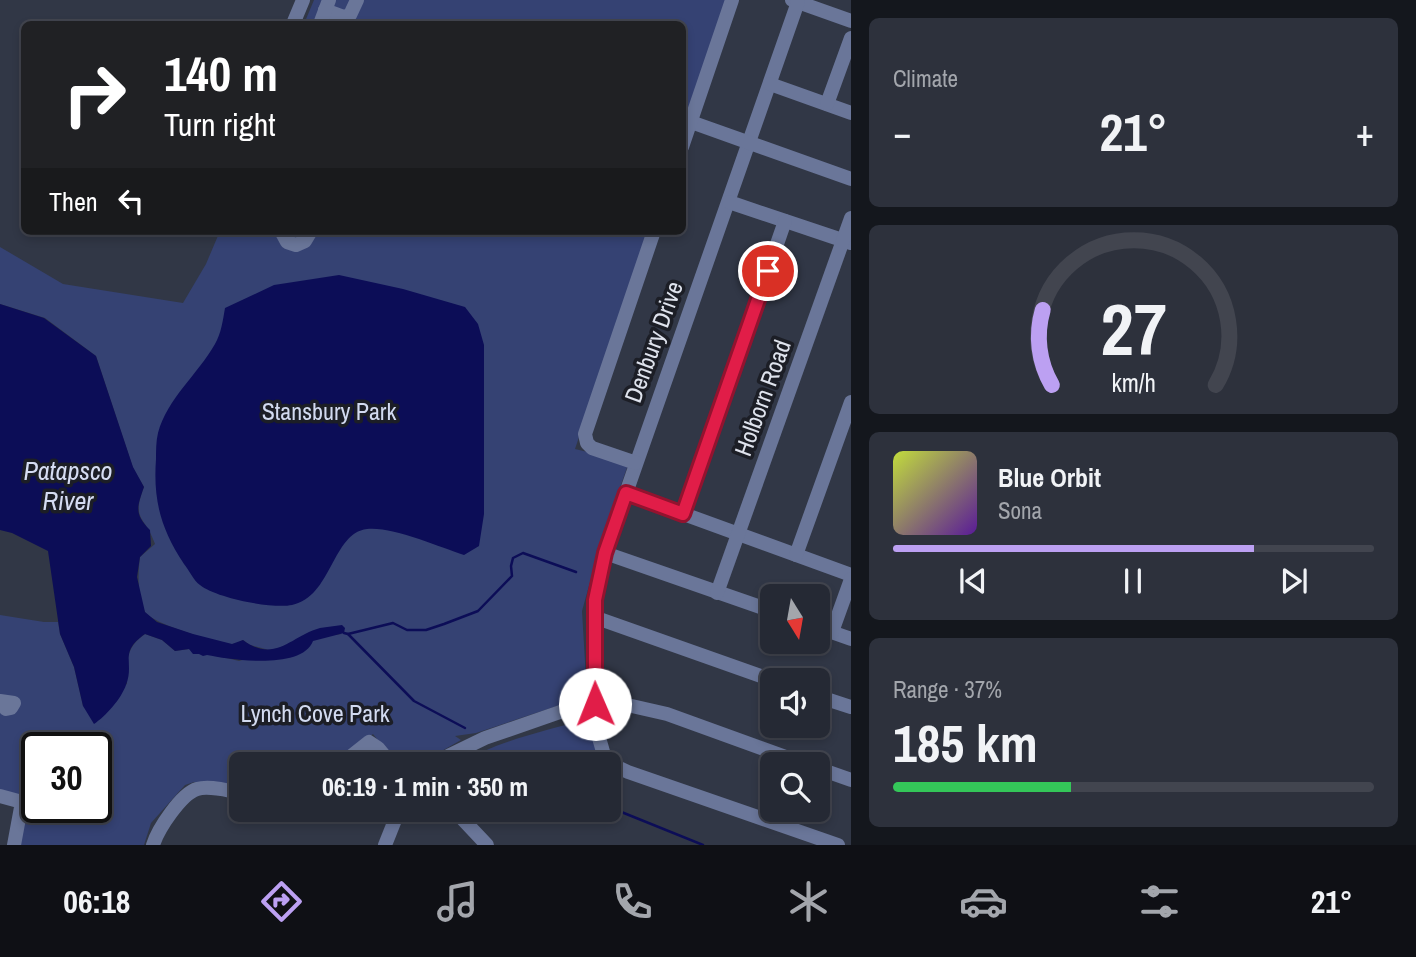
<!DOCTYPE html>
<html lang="en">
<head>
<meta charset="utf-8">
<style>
	body { margin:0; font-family:"Archivo Narrow",sans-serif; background:#2d313c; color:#f1f3f6; height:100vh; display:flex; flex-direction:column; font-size:26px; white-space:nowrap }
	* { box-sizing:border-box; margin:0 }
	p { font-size:23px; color:#a3a6ac }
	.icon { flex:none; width:38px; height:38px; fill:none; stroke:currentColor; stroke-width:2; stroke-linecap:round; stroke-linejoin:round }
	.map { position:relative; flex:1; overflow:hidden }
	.side { display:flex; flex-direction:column; gap:18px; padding:18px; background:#14171d; width:565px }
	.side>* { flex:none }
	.guide { position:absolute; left:21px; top:21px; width:665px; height:214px; border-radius:10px; box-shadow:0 4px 10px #0003,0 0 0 2px #42454f; background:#202124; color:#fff; overflow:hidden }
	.needle { width:46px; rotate:169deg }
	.fabs { position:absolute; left:760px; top:584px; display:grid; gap:14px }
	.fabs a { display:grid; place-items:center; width:70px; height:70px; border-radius:10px; background:#252934; box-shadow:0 4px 10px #0003,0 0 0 2px #42454f; font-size:35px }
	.speed { position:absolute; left:21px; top:732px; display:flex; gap:14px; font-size:35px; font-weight:700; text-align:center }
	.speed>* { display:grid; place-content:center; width:91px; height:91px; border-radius:50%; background:#252934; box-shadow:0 4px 10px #0003,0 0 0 2px #42454f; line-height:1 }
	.speed .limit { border:4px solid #111; border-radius:10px; background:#fff; color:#111 }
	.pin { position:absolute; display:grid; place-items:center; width:60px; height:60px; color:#fff; margin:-30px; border:4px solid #fff; border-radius:50%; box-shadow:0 2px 7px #0007 }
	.me { position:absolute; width:77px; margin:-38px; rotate:359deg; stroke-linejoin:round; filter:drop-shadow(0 0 5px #0008) }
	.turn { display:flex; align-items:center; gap:24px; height:147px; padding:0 28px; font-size:32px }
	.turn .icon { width:91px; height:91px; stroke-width:2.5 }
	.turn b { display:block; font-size:49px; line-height:60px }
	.then { display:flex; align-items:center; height:66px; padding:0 28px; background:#0003; gap:14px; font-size:26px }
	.big { font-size:52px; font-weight:700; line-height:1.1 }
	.side .card { flex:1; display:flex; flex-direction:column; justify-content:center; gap:10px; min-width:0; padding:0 24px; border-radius:10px; background:#2d313c }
	.side .dial { align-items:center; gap:0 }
	.dial svg { height:182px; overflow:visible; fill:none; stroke:#42454f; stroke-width:7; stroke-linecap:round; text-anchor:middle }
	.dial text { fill:#f1f3f6; stroke:none }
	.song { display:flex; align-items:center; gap:21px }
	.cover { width:84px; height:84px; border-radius:10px; background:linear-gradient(135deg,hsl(70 70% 55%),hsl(270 70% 35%)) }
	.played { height:7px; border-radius:4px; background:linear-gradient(90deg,#bca0f2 75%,#42454f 75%) }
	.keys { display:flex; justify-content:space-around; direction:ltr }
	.heat { display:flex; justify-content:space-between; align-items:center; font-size:38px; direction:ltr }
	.charge { height:10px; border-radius:5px; background:linear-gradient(90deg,#34c759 37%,#42454f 0) }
	.trip { position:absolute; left:229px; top:752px; width:392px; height:70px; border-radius:10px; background:#252934; box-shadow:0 4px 10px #0003,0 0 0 2px #42454f; font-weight:700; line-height:70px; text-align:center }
	.tab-bar { display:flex; height:112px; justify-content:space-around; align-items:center; background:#0f1015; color:#a3a6ac }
	.tab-bar .icon { width:49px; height:49px }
	.tab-bar .current { color:#bca0f2 }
	.tab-bar b { font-size:32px; color:#f1f3f6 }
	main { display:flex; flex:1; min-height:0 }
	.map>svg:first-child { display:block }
	.green { fill:#354273; fill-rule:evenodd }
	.water { fill:#0c0d57 }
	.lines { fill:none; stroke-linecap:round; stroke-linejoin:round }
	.stream { stroke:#0c0d57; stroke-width:2.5 }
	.minor { stroke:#6a7699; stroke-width:14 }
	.route-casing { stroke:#92132f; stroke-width:18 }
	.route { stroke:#e11d48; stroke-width:12 }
	.labels { text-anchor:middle; stroke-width:7; stroke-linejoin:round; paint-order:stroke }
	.street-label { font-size:24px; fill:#dfe3ed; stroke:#1c1e26 }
	.park-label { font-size:24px; fill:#d2daf0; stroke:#1c1e26 }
	.water-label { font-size:26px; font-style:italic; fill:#d5dcf2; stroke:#1c1e26 }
</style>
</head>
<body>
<main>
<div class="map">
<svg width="851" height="845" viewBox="0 0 851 845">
	<rect width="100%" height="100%" fill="#313746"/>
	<g class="green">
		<polygon points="314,0 727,0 683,131 682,24 304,24"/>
		<path d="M220,231H649L575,449L629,462L602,539L582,611L587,696L476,733L455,736L461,740L433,756L425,765H397L373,734L332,765H242L241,786L194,782L185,785L151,823L144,845H19L26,798L0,791V615L44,622H58L60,634L74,667L83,706L127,684C127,661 125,648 145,634L162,640L175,651L189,649L239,661L325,636L342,634H306L284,647L269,650L250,645L243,640C239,642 236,644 232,644C219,644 151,623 145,612C137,598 138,572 140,557L155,544C145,515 131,521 144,487L133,468L96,356L45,318L0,304V247L63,284L183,303L206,264ZM37,747H96V807H37Z"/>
		<path d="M590,719L602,765H457C497,741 546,730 590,719Z"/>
	</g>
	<g class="water">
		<path d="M339,275L403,289L465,307L478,324L484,345V514L479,546L464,555C440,547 391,526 367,529C332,533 332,597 292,605C272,609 216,598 200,585C194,581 189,570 184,564C161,529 153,501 156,459C156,451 156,441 158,433C167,399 198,374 215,344C221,334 223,320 225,308L274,285Z"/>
		<path d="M0,304L44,318L96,356L133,467L144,487C137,507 134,514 150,530L151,546L140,557L137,577L145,612L157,622L193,634L232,644L243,640C275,664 291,636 320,628C327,627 335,626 342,625L345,628L344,633L313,641C302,670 232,660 207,655L203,656L199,654H193L189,649L175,651L162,640L145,634C118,653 135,662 126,685C121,699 106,716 94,724L83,706L74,667L60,634L48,551L12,533L0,530Z"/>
	</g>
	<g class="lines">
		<g class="stream">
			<polyline points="344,633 348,634 414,701 465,728"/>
			<polyline points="348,634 393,623 407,630 426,630 444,624 478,611 512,576 511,566 513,558 523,553 576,572"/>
			<polyline points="491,752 501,765"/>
			<polyline points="609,807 703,845"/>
		</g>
		<g class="minor">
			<polyline points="792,0 851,21"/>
			<polyline points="798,2 605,553 597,589 594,617 595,724 606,762 628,772 838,845"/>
			<polyline points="325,10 344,17 350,15 357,0"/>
			<polyline points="293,24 303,0"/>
			<polyline points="320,24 329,0"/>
			<polyline points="770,84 851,113"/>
			<polyline points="827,104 851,38"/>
			<polyline points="691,122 851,179"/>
			<polyline points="682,147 732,0"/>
			<polyline points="729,202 851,243"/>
			<polyline points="281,231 287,242 296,245 305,241 311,231"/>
			<polyline points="636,463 592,448 587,443 585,434 654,231"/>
			<polyline points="626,493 851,575"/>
			<polyline points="683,514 785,221"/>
			<polyline points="605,553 772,611"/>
			<polyline points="796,555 851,402"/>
			<polyline points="717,593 851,218"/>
			<polyline points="594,617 775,681"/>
			<polyline points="817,627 851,639"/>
			<polyline points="832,632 851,579"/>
			<polyline points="817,696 851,707"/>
			<polyline points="0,701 14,703 11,708 6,709"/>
			<polyline points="340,765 369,742 378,748 392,765"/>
			<polyline points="436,765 450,755 485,738 563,711 603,703 623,704 667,714 808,765"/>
			<polyline points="817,768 851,780"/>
			<polyline points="0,796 22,802 14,845"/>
			<polyline points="454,810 487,845"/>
			<path d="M153,845C158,829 181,794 197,789C210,785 228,791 242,793"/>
			<polyline points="385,845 399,810"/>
		</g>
	</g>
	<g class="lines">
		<g class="route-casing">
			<polyline id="route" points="595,704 595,600 605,553 626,493 683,514 768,271"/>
		</g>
		<use href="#route" class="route"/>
	</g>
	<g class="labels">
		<g class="street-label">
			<text transform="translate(654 342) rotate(-70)" y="8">Denbury Drive</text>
			<text transform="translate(763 398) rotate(-70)" y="8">Holborn Road</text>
		</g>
		<g class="park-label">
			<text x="329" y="420">Stansbury Park</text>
			<text x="315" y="722">Lynch Cove Park</text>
		</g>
		<g class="water-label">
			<text x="68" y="480">Patapsco<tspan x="68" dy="30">River</tspan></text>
		</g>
	</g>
</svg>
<div class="fabs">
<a><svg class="needle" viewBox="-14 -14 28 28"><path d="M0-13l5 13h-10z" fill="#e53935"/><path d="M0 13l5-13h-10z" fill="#a3a6ac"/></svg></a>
<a><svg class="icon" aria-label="sound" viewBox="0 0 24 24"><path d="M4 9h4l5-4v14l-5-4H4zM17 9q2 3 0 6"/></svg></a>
<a><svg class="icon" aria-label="search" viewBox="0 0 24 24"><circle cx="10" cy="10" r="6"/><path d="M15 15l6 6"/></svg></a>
</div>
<div class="speed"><div class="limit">30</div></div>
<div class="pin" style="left:768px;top:271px;background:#d93025"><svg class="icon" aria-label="arrive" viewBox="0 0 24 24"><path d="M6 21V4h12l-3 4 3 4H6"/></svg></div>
<svg class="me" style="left:595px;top:704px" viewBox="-20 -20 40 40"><circle r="19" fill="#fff"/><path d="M0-13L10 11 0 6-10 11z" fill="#e11d48"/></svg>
<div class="trip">06:19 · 1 min · 350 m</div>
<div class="guide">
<div class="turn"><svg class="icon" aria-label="right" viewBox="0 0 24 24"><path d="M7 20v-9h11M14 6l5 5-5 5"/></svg><div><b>140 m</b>Turn right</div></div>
<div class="then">Then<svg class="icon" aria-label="left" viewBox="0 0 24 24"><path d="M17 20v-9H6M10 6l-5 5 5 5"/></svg></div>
</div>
</div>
<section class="side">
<div class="card"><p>Climate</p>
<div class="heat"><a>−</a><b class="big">21°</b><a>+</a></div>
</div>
<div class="card dial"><svg viewBox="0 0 100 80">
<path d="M14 69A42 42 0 1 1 86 69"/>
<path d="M14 69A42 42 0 0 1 10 36" stroke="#bca0f2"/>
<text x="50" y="56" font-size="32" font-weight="700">27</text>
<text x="50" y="72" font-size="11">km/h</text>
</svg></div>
<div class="card">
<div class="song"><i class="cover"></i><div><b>Blue Orbit</b><p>Sona</p></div></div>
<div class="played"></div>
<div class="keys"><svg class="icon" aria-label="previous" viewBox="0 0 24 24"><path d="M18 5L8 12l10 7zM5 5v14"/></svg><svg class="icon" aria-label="pause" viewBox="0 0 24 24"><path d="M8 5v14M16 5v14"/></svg><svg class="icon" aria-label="next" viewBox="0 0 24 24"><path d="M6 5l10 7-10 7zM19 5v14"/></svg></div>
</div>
<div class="card"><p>Range · 37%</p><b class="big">185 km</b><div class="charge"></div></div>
</section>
</main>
<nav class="tab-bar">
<b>06:18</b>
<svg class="icon current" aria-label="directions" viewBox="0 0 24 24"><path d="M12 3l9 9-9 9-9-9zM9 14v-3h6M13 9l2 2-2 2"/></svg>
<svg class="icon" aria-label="music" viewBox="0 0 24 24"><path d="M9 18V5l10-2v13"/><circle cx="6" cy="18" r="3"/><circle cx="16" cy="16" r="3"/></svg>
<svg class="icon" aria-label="phone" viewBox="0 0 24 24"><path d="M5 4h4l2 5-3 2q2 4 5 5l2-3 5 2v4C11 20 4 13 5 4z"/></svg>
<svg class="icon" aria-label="climate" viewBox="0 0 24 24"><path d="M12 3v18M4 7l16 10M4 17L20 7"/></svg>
<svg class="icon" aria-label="car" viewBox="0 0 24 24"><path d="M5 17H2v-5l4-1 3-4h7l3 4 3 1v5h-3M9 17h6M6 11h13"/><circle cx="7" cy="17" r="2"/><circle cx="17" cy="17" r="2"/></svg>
<svg class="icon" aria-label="filters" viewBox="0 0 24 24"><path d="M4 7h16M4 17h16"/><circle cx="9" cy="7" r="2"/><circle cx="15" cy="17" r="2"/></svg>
<b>21°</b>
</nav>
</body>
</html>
